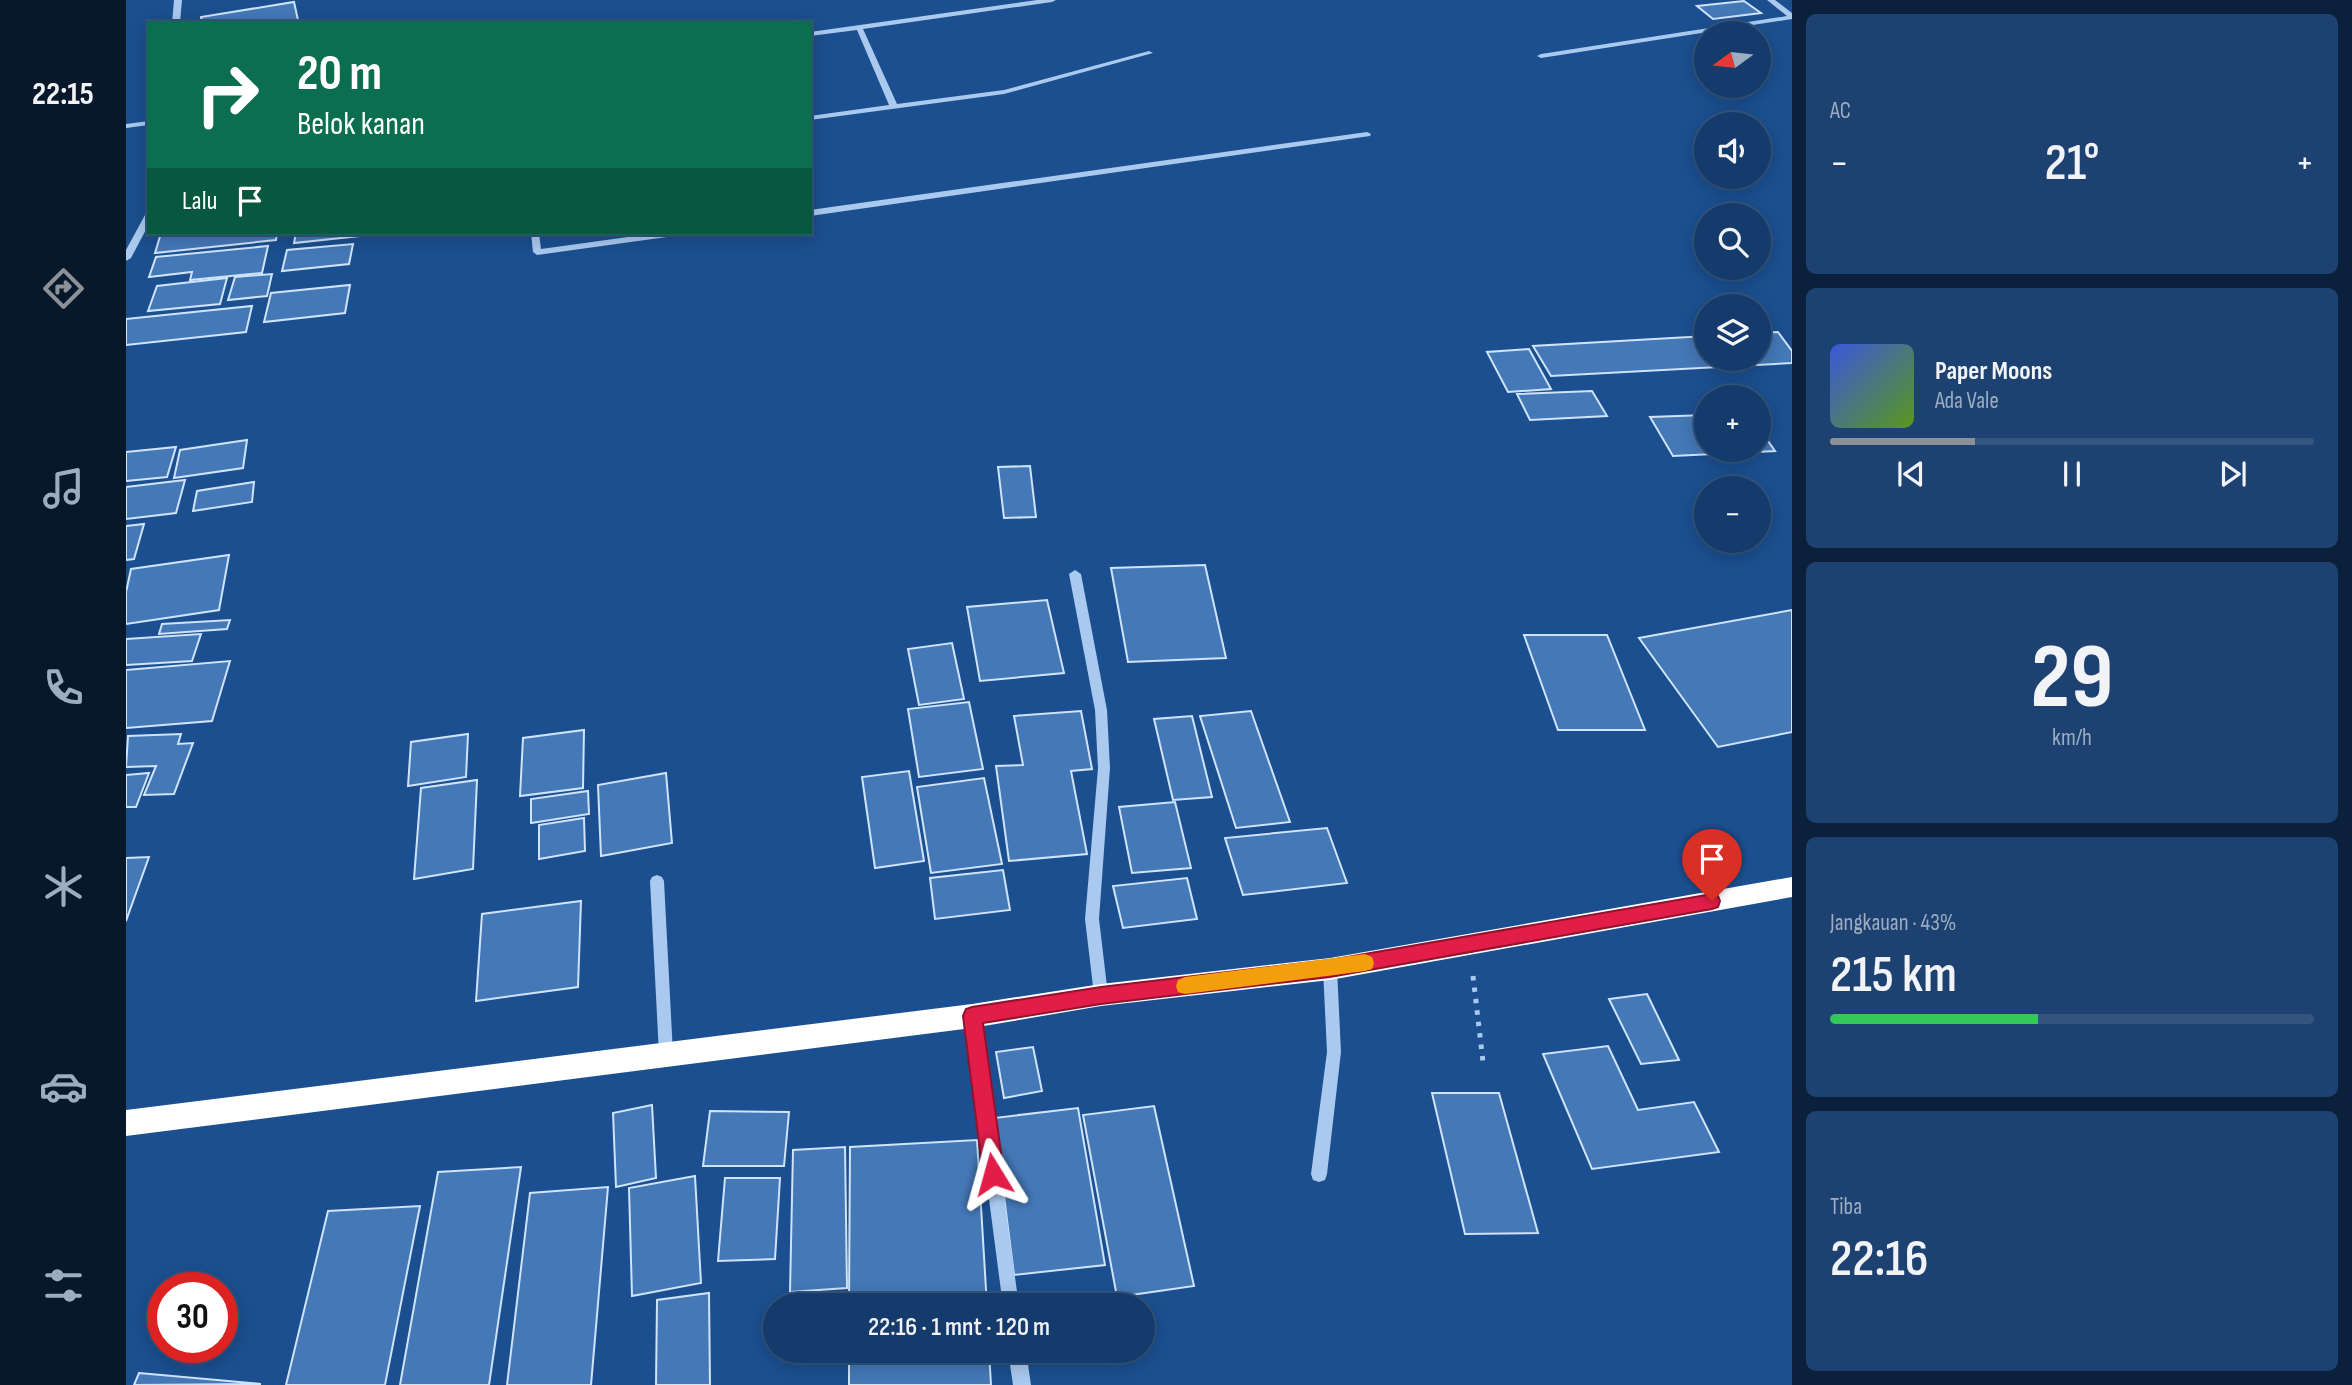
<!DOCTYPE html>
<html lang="id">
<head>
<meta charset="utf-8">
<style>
	body { margin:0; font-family:"Sofia Sans Condensed",sans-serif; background:#1d4271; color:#f1f3f6; height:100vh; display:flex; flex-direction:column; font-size:26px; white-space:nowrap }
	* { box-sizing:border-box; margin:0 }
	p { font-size:23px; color:#9dadc1 }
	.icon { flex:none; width:38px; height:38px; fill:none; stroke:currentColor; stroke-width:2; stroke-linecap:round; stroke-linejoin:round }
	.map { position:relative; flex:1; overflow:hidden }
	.sheet { display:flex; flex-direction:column; gap:14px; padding:14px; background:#0b203b; width:560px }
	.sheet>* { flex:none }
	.banner { position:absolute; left:21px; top:21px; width:665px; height:214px; border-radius:0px; box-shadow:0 4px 18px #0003,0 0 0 2px #33557e; background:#0b6e4f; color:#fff; overflow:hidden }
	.needle { width:46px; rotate:255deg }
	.fabs { position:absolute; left:1568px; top:21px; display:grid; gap:14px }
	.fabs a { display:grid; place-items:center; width:77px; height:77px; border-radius:50%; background:#143b6b; box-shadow:0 4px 18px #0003,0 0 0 2px #33557e; font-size:35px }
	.speed { position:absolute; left:21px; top:1272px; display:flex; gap:14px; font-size:35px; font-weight:700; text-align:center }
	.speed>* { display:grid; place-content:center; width:91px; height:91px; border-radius:50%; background:#143b6b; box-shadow:0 4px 18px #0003,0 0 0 2px #33557e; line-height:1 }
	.speed .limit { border:10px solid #d22; background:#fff; color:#111 }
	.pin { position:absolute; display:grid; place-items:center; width:60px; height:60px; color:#fff; margin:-72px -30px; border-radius:50% 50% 50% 0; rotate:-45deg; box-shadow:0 0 7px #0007 }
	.pin .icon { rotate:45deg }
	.me { position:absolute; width:77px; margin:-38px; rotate:352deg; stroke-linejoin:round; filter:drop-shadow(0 0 5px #0008) }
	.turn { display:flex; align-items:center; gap:24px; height:147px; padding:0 35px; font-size:32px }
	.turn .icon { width:91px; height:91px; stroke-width:2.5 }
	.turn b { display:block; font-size:49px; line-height:60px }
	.then { display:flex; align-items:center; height:66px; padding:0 35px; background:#0003; gap:14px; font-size:26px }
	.big { font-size:52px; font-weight:600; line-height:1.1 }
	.sheet .tile { flex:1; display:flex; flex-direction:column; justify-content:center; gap:10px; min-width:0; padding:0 24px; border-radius:10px; background:#1d4271 }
	.sheet .dial { align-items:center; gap:0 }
	.dial b { font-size:91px; line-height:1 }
	.song { display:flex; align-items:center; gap:21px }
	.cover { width:84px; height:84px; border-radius:10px; background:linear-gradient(135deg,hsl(230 70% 55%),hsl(90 70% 35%)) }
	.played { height:7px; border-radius:4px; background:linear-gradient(90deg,#8c9099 30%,#33557e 30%) }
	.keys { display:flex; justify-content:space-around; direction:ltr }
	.heat { display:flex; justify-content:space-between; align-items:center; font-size:38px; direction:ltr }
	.charge { height:10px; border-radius:5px; background:linear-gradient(90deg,#34c759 43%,#33557e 0) }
	.trip { position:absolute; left:637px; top:1293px; width:392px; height:70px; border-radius:35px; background:#143b6b; box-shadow:0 4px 18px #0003,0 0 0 2px #33557e; font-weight:600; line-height:70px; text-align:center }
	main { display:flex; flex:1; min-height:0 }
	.dock { display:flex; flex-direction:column; width:126px; justify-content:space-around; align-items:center; background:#08182b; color:#9dadc1 }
	.dock .icon { width:49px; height:49px }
	.dock .on { color:#8c9099 }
	.dock b { font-size:32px; color:#f1f3f6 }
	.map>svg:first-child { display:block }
	.building { fill:#4478b7; stroke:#cfe3fa; stroke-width:2 }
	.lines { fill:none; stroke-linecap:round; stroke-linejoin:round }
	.path { stroke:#a9c9ee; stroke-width:5; stroke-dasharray:4.5 7; stroke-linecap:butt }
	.minor { fill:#a9c9ee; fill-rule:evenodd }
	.highway { fill:#fff; fill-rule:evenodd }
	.route { fill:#e11d48; stroke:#92132f; stroke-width:2 }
	.slow { fill:#f59e0b }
</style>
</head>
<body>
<main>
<nav class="dock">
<b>22:15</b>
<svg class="icon on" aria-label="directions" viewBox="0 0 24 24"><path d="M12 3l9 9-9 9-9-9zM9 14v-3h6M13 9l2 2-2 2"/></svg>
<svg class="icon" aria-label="music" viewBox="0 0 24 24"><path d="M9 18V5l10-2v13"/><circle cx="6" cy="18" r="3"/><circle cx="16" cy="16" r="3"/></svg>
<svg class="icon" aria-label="phone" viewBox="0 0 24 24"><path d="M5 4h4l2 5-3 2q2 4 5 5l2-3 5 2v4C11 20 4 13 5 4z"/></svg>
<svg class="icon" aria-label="climate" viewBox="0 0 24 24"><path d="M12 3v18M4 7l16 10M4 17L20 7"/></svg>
<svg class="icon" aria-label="car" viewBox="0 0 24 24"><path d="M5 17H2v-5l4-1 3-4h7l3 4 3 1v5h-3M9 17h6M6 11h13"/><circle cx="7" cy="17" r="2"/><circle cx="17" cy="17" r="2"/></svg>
<svg class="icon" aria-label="filters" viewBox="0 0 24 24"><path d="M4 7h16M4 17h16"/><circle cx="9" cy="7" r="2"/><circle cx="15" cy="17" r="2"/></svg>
</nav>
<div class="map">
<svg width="1666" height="1385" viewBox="0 0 1666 1385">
	<rect width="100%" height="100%" fill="#1b4f8f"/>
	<g class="building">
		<polygon points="1618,1 1635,13 1587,19 1571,6"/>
		<polygon points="168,2 172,20 76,23 75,17"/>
		<polygon points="35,233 151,233 150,240 29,253"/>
		<polygon points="170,233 262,233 168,243"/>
		<polygon points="227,244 223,264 156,271 161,250"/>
		<polygon points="142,246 136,273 64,280 66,272 23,277 30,257"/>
		<polygon points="146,274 141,296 102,300 109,277"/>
		<polygon points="101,278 94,304 22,311 31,286"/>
		<polygon points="224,285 219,313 138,322 145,293"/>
		<polygon points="126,306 120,332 0,345 0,319"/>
		<polygon points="1652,332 1666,351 1666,363 1425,376 1407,346 1580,336 1580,359 1633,359 1633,333"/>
		<polygon points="1403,349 1425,389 1382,392 1361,352"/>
		<polygon points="1466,391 1481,416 1404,420 1391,394"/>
		<polygon points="1580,415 1580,450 1633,450 1633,428 1649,451 1547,456 1524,417"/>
		<polygon points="121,440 117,468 48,478 54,450"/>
		<polygon points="50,447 41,477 0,481 0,452"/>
		<polygon points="904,466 910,517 878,518 872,467"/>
		<polygon points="59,480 50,513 0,519 0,487"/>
		<polygon points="128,482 126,502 67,511 71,491"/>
		<polygon points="18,524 8,559 0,560 0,526"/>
		<polygon points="103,555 93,610 0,624 0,592 5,569"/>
		<polygon points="1079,565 1100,658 1002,662 985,568"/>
		<polygon points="921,600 938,673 854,681 841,607"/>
		<polygon points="1666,610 1666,732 1592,747 1513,638"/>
		<polygon points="104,620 101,629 33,634 36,624"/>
		<polygon points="75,634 66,661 0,665 0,639"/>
		<polygon points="1398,635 1481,635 1519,730 1432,730"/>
		<polygon points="826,643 838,699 793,705 782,649"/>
		<polygon points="104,661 86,721 0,728 0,670"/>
		<polygon points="843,702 857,769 793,777 782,709"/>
		<polygon points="955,711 966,769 945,771 961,854 883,861 870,766 897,765 888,716"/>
		<polygon points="1125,711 1164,822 1110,828 1074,716"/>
		<polygon points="1066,716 1086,797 1047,800 1028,719"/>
		<polygon points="458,730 457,788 394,796 397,738"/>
		<polygon points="55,734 52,744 67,743 48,794 18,795 30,766 0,767 2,736"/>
		<polygon points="342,734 340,777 282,786 285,742"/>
		<polygon points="783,771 798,861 749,868 736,777"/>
		<polygon points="23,773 10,807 0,807 0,775"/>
		<polygon points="540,773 546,843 475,856 472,785"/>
		<polygon points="858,778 876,864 805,873 791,787"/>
		<polygon points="351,780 347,869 288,879 295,788"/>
		<polygon points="462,791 463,814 405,823 405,799"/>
		<polygon points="1049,802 1065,868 1006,873 993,807"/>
		<polygon points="458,818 459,851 413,859 413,825"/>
		<polygon points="1201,828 1221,883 1117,895 1099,838"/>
		<polygon points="23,857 0,921 0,858"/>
		<polygon points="877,870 884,910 809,919 804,878"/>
		<polygon points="1061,878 1071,919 997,928 987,886"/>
		<polygon points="455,901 452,987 350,1001 356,914"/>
		<polygon points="1521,994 1553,1060 1515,1064 1483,999"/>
		<polygon points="1482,1046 1512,1110 1568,1102 1593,1152 1466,1169 1417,1054"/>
		<polygon points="907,1047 916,1091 878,1098 870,1052"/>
		<polygon points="1306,1093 1373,1093 1412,1233 1339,1234"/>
		<polygon points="526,1105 530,1178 490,1187 487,1113"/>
		<polygon points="1028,1106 1068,1286 991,1297 957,1115"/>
		<polygon points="952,1108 979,1265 888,1275 868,1118"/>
		<polygon points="584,1111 663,1112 658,1166 577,1166"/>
		<polygon points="851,1140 861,1306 723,1306 724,1147"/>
		<polygon points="719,1147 721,1288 664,1292 667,1150"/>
		<polygon points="395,1167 363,1385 274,1385 312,1172"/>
		<polygon points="569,1176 575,1283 506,1296 503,1188"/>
		<polygon points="599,1178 654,1178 649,1259 592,1261"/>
		<polygon points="482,1187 465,1385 381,1385 404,1193"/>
		<polygon points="294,1206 259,1385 160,1385 202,1211"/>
		<polygon points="583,1293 584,1385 530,1385 531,1300"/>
		<polygon points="723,1351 863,1351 865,1385 723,1385"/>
		<polygon points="13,1373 135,1384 8,1385"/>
	</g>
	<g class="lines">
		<polyline class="path" points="1347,976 1357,1062"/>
		<g class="minor">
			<polygon points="48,0 56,0 54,23 46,23"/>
			<polygon points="911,0 930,0 926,2 737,29 771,104 878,90 1023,51 1027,53 878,94 684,120 684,116 763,105 731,30 684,36 684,32"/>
			<polygon points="1641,0 1649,0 1666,13 1666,19 1415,58 1411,56 1415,54 1661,16"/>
			<polygon points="23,121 23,125 0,128 0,124"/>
			<polygon points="1241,132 1245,134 1244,136 684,216 684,210"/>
			<polygon points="23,212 23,224 5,258 0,261 0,250 19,215"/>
			<polygon points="405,233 413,233 415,249 531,233 552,233 548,236 411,255 407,252"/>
			<polygon points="949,570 955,574 981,710 984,768 973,919 982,995 980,1000 975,1002 970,1000 968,995 959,919 972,768 969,710 943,574"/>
			<polygon points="531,875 536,877 538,881 547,1054 545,1059 540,1061 535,1059 533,1054 524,881 526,877"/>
			<polygon points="1204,963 1209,964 1211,969 1215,1052 1201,1174 1199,1180 1193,1182 1187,1180 1185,1174 1201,1052 1197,969 1199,964"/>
			<polygon points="846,1009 851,1011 853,1016 893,1306 877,1306 839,1016 841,1011"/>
			<polygon points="882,1351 900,1351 905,1385 887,1385"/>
		</g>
		<polygon class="highway" points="1666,877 1666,897 1204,980 975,1006 846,1028 0,1136 0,1110 846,1004 975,984 1204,958"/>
	</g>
	<polygon class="route" points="1586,894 1592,896 1594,901 1592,907 1586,909 1204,977 975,1004 857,1023 878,1174 875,1181 867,1184 860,1181 857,1174 837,1016 840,1009 846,1007 975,987 1204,960"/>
	<polygon class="slow" points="1239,954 1246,957 1248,963 1246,969 1239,971 1059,994 1052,992 1050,986 1052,980 1059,977"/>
</svg>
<div class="fabs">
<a><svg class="needle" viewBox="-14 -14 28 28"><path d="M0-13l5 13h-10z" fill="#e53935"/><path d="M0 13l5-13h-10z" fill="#9dadc1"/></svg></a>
<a><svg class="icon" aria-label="sound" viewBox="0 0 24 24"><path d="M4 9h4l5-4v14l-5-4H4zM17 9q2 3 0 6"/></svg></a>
<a><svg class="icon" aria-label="search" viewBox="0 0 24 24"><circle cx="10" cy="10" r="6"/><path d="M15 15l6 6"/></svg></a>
<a><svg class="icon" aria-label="layers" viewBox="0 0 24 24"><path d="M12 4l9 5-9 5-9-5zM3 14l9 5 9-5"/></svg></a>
<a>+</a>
<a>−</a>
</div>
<div class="speed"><div class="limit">30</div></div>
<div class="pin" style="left:1586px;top:901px;background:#d93025"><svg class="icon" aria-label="arrive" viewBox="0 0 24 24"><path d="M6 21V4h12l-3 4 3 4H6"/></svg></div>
<svg class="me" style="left:867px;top:1174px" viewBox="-20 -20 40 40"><path d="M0-17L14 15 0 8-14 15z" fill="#e11d48" stroke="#fff" stroke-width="4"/></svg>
<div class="trip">22:16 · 1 mnt · 120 m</div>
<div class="banner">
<div class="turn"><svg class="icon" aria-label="right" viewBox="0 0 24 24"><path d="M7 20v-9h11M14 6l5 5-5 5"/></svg><div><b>20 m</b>Belok kanan</div></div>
<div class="then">Lalu<svg class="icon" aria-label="arrive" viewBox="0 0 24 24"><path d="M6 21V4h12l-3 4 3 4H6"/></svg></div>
</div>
</div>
<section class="sheet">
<div class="tile"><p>AC</p>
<div class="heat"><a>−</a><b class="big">21°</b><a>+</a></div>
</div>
<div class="tile">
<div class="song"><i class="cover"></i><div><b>Paper Moons</b><p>Ada Vale</p></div></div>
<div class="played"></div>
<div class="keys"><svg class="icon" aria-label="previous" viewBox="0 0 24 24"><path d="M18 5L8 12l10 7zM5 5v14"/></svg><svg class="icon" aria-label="pause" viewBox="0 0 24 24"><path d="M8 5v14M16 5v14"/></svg><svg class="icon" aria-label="next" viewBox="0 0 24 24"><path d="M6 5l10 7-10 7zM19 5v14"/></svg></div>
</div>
<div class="tile dial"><b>29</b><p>km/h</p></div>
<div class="tile"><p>Jangkauan · 43%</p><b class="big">215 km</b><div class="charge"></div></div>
<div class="tile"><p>Tiba</p><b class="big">22:16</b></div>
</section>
</main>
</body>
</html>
